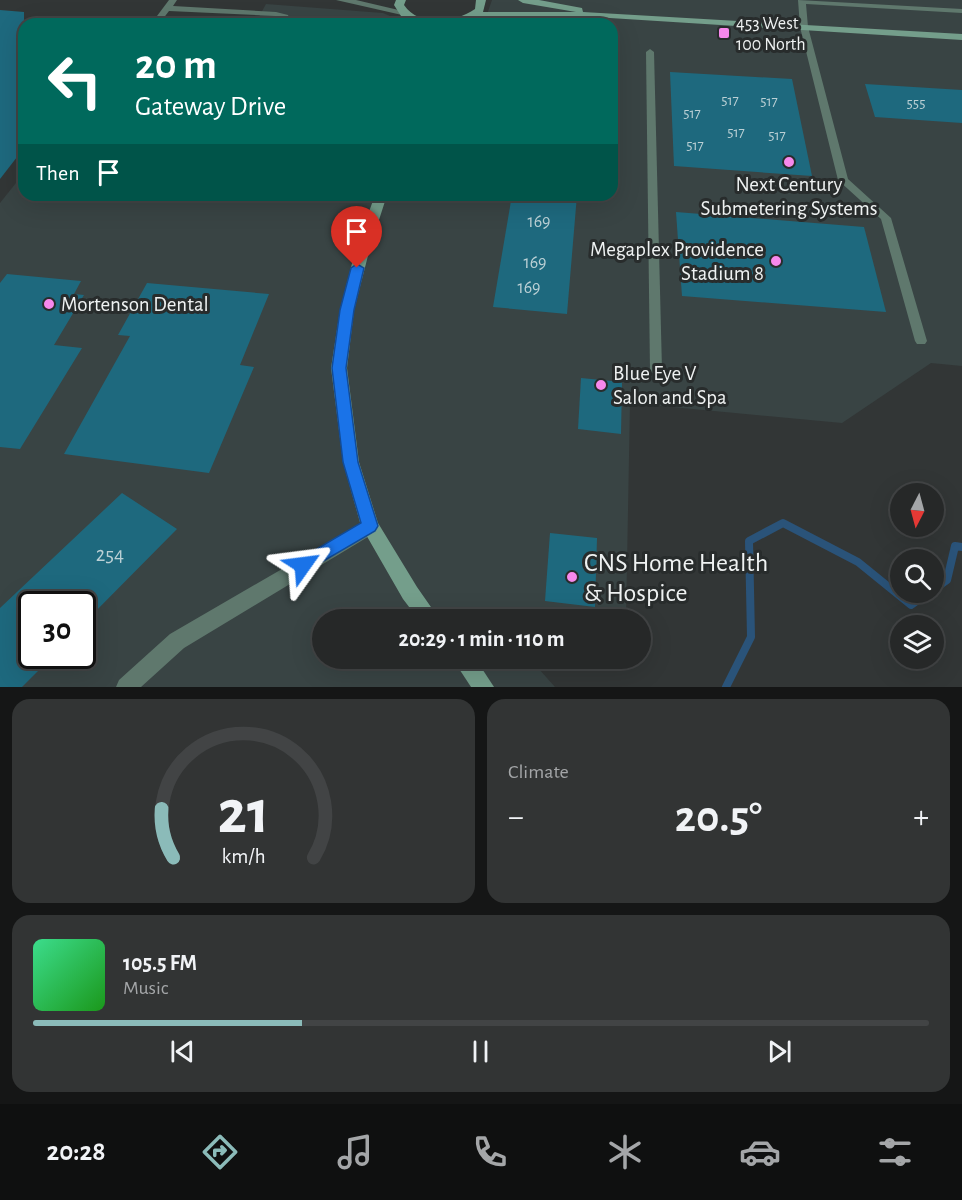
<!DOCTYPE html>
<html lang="en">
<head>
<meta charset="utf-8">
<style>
	body { margin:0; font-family:"Alegreya Sans",sans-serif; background:#323434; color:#f1f3f6; height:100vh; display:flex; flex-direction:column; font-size:22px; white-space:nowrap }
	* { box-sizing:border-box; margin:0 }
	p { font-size:20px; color:#a4a6a8 }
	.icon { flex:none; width:33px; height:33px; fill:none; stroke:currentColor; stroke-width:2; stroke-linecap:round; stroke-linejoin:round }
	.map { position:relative; height:687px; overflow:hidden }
	.details { display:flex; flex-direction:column; gap:12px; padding:12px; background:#151616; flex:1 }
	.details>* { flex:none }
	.top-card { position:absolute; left:18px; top:18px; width:600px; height:183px; border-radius:18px; box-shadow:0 6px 24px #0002,0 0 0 2px #424445; background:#00695c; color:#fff; overflow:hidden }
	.needle { width:39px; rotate:186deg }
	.buttons { position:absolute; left:890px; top:483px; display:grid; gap:12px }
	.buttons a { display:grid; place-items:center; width:54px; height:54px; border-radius:50%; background:#262828; box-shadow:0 6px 24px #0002,0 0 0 2px #424445; font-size:30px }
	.speed { position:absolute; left:18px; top:591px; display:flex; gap:12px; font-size:30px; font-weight:700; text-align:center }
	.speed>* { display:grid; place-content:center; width:78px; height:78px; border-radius:50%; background:#262828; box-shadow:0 6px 24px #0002,0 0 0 2px #424445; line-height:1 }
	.speed .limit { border:3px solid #111; border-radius:9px; background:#fff; color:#111 }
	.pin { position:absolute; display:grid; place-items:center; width:51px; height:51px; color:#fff; margin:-62px -26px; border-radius:50% 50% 50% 0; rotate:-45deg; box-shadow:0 0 6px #0007 }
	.pin .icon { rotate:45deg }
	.me { position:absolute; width:66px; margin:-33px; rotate:59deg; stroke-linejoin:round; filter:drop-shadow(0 0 4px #0008) }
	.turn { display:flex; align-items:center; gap:21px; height:126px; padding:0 18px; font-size:27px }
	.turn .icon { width:78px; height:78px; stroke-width:2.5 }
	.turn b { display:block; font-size:42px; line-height:51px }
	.then { display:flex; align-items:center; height:57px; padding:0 18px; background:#0003; gap:12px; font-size:22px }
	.big { font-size:45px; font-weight:600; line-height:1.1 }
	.details .widget { flex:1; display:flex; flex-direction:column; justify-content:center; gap:9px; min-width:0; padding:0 21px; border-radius:18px; background:#323434 }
	.details .dial { align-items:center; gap:0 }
	.dial svg { height:156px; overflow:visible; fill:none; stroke:#424445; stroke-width:7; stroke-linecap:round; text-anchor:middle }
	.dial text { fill:#f1f3f6; stroke:none }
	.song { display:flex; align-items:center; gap:18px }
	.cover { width:72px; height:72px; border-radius:9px; background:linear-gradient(135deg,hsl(150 70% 55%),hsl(120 70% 35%)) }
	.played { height:6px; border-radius:3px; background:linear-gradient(90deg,#8bbbb9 30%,#424445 30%) }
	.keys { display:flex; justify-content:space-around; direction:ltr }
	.heat { display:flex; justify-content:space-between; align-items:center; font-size:33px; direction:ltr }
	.details .tiles { flex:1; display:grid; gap:12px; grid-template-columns:1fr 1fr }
	.widget:last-child { grid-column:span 2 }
	.trip { position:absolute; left:312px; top:609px; width:339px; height:60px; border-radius:30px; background:#262828; box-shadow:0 6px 24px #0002,0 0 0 2px #424445; font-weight:600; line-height:60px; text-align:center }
	.dock { display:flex; height:96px; justify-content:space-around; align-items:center; background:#0f1010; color:#a4a6a8 }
	.dock .icon { width:42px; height:42px }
	.dock .active { color:#8bbbb9 }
	.dock b { font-size:27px; color:#f1f3f6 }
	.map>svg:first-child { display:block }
	.built { fill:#394444; fill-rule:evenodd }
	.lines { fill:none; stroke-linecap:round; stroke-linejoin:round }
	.stream { stroke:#2a5379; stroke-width:8 }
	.building { fill:#1e697e }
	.service { fill:#5f786d; fill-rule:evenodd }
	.minor { fill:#5f786d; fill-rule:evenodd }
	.tertiary { fill:#5f786d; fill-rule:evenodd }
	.secondary { fill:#749e8b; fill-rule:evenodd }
	.route { fill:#1a73e8; stroke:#114b97; stroke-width:1.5 }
	.poi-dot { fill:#f788ec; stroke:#282c2c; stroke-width:2 }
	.labels { text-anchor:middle; stroke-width:6; stroke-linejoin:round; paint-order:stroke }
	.far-number-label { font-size:15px; fill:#bbd0d5 }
	.far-poi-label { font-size:18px; fill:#eff2f2; stroke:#282c2c; text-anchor:start }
	.number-label { font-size:18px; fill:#bbd0d5 }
	.poi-label { font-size:21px; fill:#eff2f2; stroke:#282c2c; text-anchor:start }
	.near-number-label { font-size:21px; fill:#bbd0d5 }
	.near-poi-label { font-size:26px; fill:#eff2f2; stroke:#282c2c; text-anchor:start }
</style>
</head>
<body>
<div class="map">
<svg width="962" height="687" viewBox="0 0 962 687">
	<rect width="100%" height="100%" fill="#323636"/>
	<g class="built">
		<path d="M492,0H962V366L931,363L842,423L630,403L626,619L322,620V658L530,659L555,687H0V203L24,173V195H612V24H470L485,20ZM32,604H82V656H32Z"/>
		<polygon points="266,4 383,13 406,23 421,24 255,24"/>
	</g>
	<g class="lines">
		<g class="stream">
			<polyline points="933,590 947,580 955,546 962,547"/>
			<polyline points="726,687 751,637 749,541 783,523 858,562 911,605 929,592"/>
		</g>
	</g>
	<g class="building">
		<polygon points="0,10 24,12 24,148 0,179"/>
		<polygon points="670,72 792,79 812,176 674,166"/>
		<polygon points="865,84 962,90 962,123 875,117"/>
		<polygon points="512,195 577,195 567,314 493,307"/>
		<polygon points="676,212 864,227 886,312 682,296"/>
		<polygon points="7,274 81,281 74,294 84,295 54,345 82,348 20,449 0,447 0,283"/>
		<polygon points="147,283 269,294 240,365 254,367 209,473 64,454 130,336 118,335"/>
		<polygon points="581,378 622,382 621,434 578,429"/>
		<polygon points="122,493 177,529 82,625 82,604 32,604 32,656 53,656 22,687 0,687 0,608"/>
		<polygon points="550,533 597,538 595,607 545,601"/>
	</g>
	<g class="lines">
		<g class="service">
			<polygon points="169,0 177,0 173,6 276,12 288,15 291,23 284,24 281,18 275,16 169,11 159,24 151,24"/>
			<polygon points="798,0 962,9 962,13 806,4 808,27 848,179 891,218 927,341 925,344 917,344 915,341 881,219 838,180 800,27"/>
			<polygon points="650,49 654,52 662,370 660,373 652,373 650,370 646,52"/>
		</g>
		<polygon class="minor" points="370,518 376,520 379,526 376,532 184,648 141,687 116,687 119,680 170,634"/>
		<polygon class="tertiary" points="336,0 356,0 407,12 402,15"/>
		<g class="secondary">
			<path d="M396,0H406L404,5C420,28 455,23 475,9L476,0H486L483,12H576L523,3L518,0H539L582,8L583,12L962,34V40L594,17L553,20L475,18L458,24H418L401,16L394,5Z"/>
			<polygon points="375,195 387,195 370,248 354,310 347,368 359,462 378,523 417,587 440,620 419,620 403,599 361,526 343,462 331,368 340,310 356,248"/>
			<polygon points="452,658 475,658 494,687 471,687"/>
		</g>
	</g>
	<polygon class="route" points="357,264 364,268 354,310 346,368 358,462 378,526 375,531 303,573 298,571 295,565 298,560 361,523 343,462 332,368 340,310 351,268"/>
	<g class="poi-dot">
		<rect x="718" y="27" width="12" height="12" rx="3"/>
		<circle cx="789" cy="162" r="6"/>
		<circle cx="776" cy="261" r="6"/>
		<circle cx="49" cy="304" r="6"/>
		<circle cx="601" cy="385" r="6"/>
		<circle cx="572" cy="577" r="6"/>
	</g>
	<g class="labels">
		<g class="far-number-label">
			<text x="730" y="105">517</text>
			<text x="769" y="106">517</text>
			<text x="916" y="108">555</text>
			<text x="692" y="118">517</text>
			<text x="736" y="137">517</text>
			<text x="777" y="140">517</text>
			<text x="695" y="150">517</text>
		</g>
		<g class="far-poi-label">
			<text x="736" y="29">453 West<tspan x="736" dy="21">100 North</tspan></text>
		</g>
		<g class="number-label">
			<text x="539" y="227">169</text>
			<text x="535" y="268">169</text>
			<text x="529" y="293">169</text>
		</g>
		<g class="poi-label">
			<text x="789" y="191" text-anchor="middle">Next Century<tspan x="789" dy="24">Submetering Systems</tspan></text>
			<text x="764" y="256" text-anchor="end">Megaplex Providence<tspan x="764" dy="24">Stadium 8</tspan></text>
			<text x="61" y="311">Mortenson Dental</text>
			<text x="613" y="380">Blue Eye V<tspan x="613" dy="24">Salon and Spa</tspan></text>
		</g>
		<g class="near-number-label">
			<text x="110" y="561">254</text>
		</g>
		<g class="near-poi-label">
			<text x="584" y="571">CNS Home Health<tspan x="584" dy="30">&amp; Hospice</tspan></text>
		</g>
	</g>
</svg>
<div class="buttons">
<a><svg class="needle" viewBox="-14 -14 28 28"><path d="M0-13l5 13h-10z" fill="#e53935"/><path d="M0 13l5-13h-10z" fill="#a4a6a8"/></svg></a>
<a><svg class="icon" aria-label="search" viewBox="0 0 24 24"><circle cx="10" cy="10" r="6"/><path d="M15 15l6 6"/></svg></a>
<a><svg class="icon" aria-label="layers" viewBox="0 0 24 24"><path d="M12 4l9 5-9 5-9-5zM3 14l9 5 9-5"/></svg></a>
</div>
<div class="speed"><div class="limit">30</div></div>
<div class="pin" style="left:357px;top:268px;background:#d93025"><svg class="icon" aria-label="arrive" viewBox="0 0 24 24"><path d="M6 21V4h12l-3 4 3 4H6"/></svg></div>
<svg class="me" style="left:303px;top:565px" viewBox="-20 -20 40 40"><path d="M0-17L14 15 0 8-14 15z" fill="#1a73e8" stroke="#fff" stroke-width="4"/></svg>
<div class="trip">20:29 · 1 min · 110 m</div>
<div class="top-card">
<div class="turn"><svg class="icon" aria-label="left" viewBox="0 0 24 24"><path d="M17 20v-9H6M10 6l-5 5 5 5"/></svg><div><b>20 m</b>Gateway Drive</div></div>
<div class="then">Then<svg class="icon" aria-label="arrive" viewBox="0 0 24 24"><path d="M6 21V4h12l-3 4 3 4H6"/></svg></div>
</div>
</div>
<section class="details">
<div class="tiles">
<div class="widget dial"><svg viewBox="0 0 100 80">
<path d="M14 69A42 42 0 1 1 86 69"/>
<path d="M14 69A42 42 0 0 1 8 44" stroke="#8bbbb9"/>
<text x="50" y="56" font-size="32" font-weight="700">21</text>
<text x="50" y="72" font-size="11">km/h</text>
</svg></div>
<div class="widget"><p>Climate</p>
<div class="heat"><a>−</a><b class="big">20.5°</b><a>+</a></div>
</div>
<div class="widget">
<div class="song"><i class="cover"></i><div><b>105.5 FM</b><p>Music</p></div></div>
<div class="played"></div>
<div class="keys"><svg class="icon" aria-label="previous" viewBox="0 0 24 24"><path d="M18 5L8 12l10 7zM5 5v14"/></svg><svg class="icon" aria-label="pause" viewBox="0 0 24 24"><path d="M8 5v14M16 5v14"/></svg><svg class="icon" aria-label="next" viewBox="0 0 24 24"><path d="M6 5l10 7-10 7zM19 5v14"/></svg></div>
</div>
</div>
</section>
<nav class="dock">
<b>20:28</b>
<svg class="icon active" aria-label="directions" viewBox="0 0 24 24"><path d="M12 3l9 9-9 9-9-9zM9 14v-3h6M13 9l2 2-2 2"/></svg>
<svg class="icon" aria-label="music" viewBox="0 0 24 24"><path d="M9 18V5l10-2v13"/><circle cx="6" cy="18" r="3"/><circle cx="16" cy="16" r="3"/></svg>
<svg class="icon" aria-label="phone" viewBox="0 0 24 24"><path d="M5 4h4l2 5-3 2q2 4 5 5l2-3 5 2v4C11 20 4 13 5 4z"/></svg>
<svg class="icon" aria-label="climate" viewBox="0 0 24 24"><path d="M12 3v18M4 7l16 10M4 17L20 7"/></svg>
<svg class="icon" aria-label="car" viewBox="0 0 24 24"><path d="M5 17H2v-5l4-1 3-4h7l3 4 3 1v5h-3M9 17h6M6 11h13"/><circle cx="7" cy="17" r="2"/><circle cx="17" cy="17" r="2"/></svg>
<svg class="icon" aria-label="filters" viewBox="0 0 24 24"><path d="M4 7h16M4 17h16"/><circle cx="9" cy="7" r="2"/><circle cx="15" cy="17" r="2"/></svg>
</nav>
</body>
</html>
